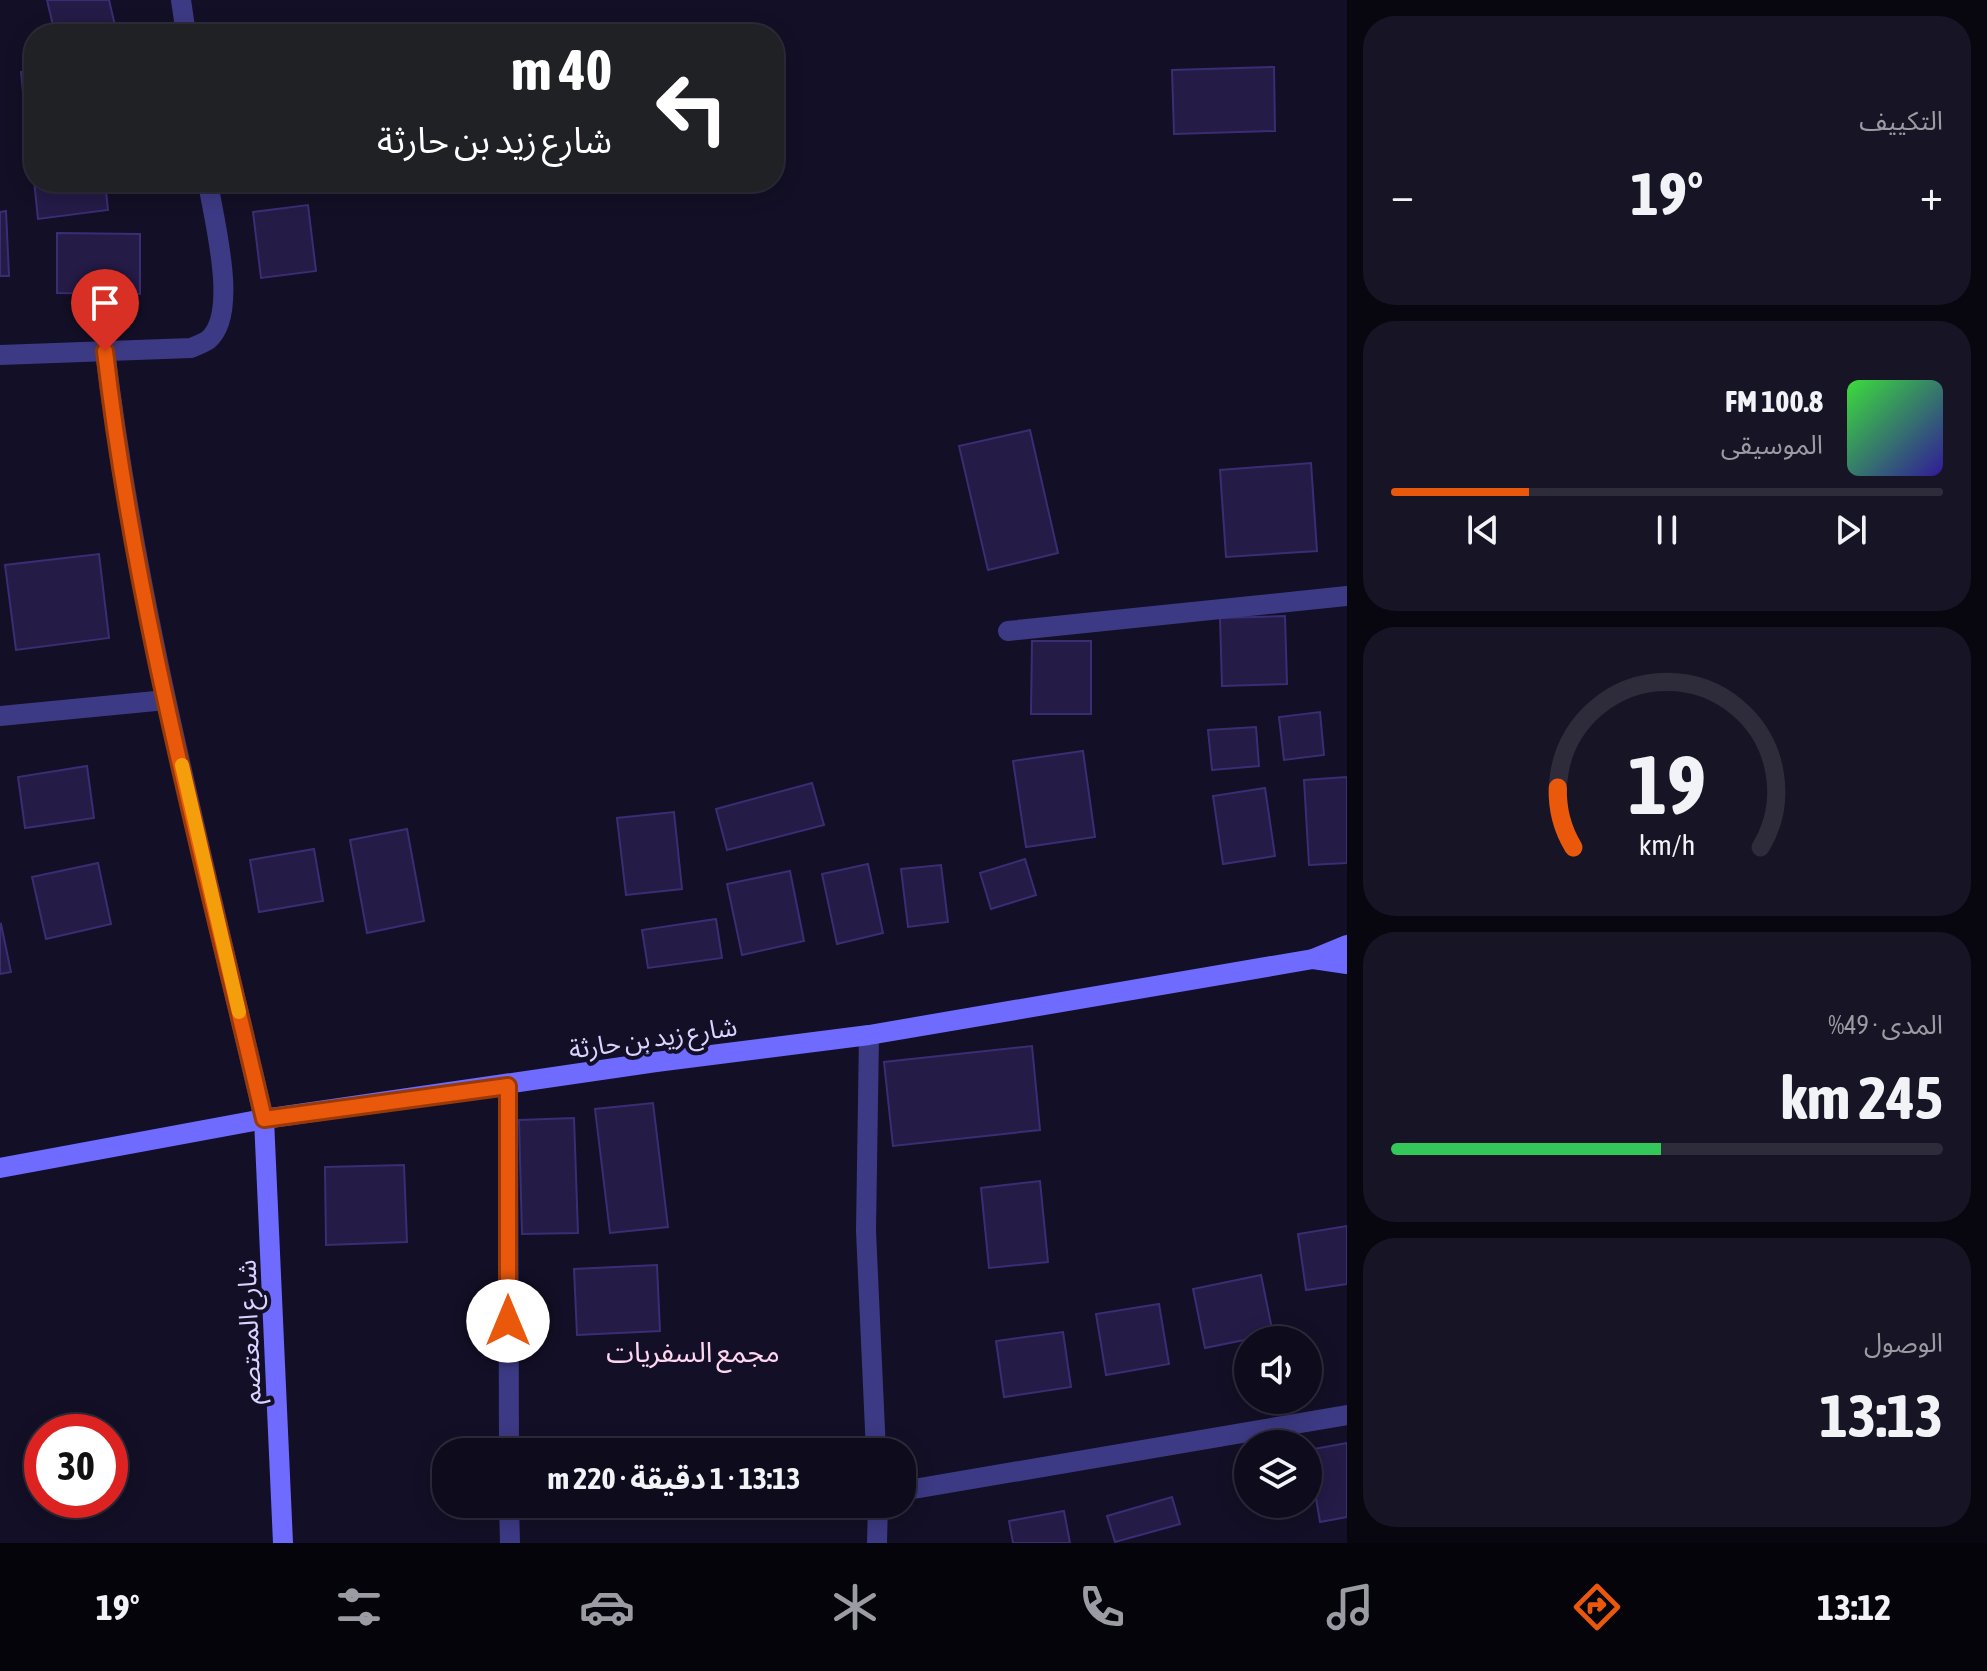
<!DOCTYPE html>
<html lang="ar">
<head>
<meta charset="utf-8">
<style>
	body { margin:0; font-family:"Asap Condensed","Noto Sans Arabic",sans-serif; background:#171425; color:#f1f3f6; direction:rtl; height:100vh; display:flex; flex-direction:column; font-size:30px; white-space:nowrap }
	* { box-sizing:border-box; margin:0 }
	p { font-size:26px; color:#9b9ba3 }
	.icon { flex:none; width:44px; height:44px; fill:none; stroke:currentColor; stroke-width:2; stroke-linecap:round; stroke-linejoin:round }
	.map { position:relative; flex:1; overflow:hidden; direction:ltr }
	.side { display:flex; flex-direction:column; gap:16px; padding:16px; background:#08060f; width:640px }
	.side>* { flex:none }
	.hud { position:absolute; left:24px; top:24px; width:760px; height:168px; border-radius:32px; box-shadow:0 4px 20px #0003,0 0 0 2px #2e2b3b; direction:rtl; background:#202124; color:#fff; overflow:hidden }
	.fabs { position:absolute; left:1234px; top:1326px; display:grid; gap:16px }
	.fabs a { display:grid; place-items:center; width:88px; height:88px; border-radius:50%; background:#0e0b1c; box-shadow:0 4px 20px #0003,0 0 0 2px #2e2b3b; font-size:40px }
	.speed { position:absolute; left:24px; top:1414px; display:flex; gap:16px; font-size:40px; font-weight:700; text-align:center }
	.speed>* { display:grid; place-content:center; width:104px; height:104px; border-radius:50%; background:#0e0b1c; box-shadow:0 4px 20px #0003,0 0 0 2px #2e2b3b; line-height:1 }
	.speed .limit { border:12px solid #d22; background:#fff; color:#111 }
	.pin { position:absolute; display:grid; place-items:center; width:68px; height:68px; color:#fff; margin:-82px -34px; border-radius:50% 50% 50% 0; rotate:-45deg; box-shadow:0 0 8px #0007 }
	.pin .icon { rotate:45deg }
	.me { position:absolute; width:88px; margin:-44px; rotate:0deg; stroke-linejoin:round; filter:drop-shadow(0 0 6px #0008) }
	.turn { display:flex; align-items:center; gap:28px; height:168px; padding:0 40px; font-size:36px }
	.turn .icon { width:104px; height:104px; stroke-width:2.5 }
	.turn b { display:block; font-size:56px; line-height:68px }
	.big { font-size:60px; font-weight:700; line-height:1.1 }
	.side .tile { flex:1; display:flex; flex-direction:column; justify-content:center; gap:12px; min-width:0; padding:0 28px; border-radius:32px; background:#171425 }
	.side .dial { align-items:center; gap:0 }
	.dial svg { height:208px; overflow:visible; fill:none; stroke:#2e2b3b; stroke-width:7; stroke-linecap:round; text-anchor:middle }
	.dial text { fill:#f1f3f6; stroke:none }
	.song { display:flex; align-items:center; gap:24px }
	.cover { width:96px; height:96px; border-radius:12px; background:linear-gradient(135deg,hsl(120 70% 55%),hsl(250 70% 35%)) }
	.played { height:8px; border-radius:4px; background:linear-gradient(90deg,#ea580c 25%,#2e2b3b 25%) }
	.keys { display:flex; justify-content:space-around; direction:ltr }
	.heat { display:flex; justify-content:space-between; align-items:center; font-size:44px; direction:ltr }
	.charge { height:12px; border-radius:6px; background:linear-gradient(90deg,#34c759 49%,#2e2b3b 0) }
	.trip { position:absolute; left:432px; top:1438px; width:484px; height:80px; border-radius:32px; background:#0e0b1c; box-shadow:0 4px 20px #0003,0 0 0 2px #2e2b3b; font-weight:700; line-height:80px; text-align:center; direction:rtl }
	.tabs { display:flex; height:128px; justify-content:space-around; align-items:center; background:#06040b; color:#9b9ba3 }
	.tabs .icon { width:56px; height:56px }
	.tabs .on { color:#ea580c }
	.tabs b { font-size:36px; color:#f1f3f6 }
	main { display:flex; flex:1; min-height:0 }
	.map>svg:first-child { display:block }
	.building { fill:#241b47; stroke:#3b2d73; stroke-width:2 }
	.lines { fill:none; stroke-linecap:round; stroke-linejoin:round }
	.street { stroke:#3d3a85; stroke-width:20 }
	.secondary { stroke:#6f6bff; stroke-width:20 }
	.route-casing { stroke:#983908; stroke-width:20 }
	.route { stroke:#ea580c; stroke-width:14 }
	.slow { stroke:#f59e0b; stroke-width:14 }
	.labels { text-anchor:middle; stroke-width:8; stroke-linejoin:round; paint-order:stroke }
	.street-label { font-size:26px; fill:#d9d4ff; stroke:#130f26 }
	.neighbourhood-label { font-size:28px; fill:#ffd6f0; stroke:#130f26 }
</style>
</head>
<body>
<main>
<section class="side">
<div class="tile"><p>التكييف</p>
<div class="heat"><a>−</a><b class="big">19°</b><a>+</a></div>
</div>
<div class="tile">
<div class="song"><i class="cover"></i><div><b>100.8 FM</b><p>الموسيقى</p></div></div>
<div class="played"></div>
<div class="keys"><svg class="icon" aria-label="previous" viewBox="0 0 24 24"><path d="M18 5L8 12l10 7zM5 5v14"/></svg><svg class="icon" aria-label="pause" viewBox="0 0 24 24"><path d="M8 5v14M16 5v14"/></svg><svg class="icon" aria-label="next" viewBox="0 0 24 24"><path d="M6 5l10 7-10 7zM19 5v14"/></svg></div>
</div>
<div class="tile dial"><svg viewBox="0 0 100 80">
<path d="M14 69A42 42 0 1 1 86 69"/>
<path d="M14 69A42 42 0 0 1 8 46" stroke="#ea580c"/>
<text x="50" y="56" font-size="32" font-weight="700">19</text>
<text x="50" y="72" font-size="11">km/h</text>
</svg></div>
<div class="tile"><p>المدى · 49%</p><b class="big">245 km</b><div class="charge"></div></div>
<div class="tile"><p>الوصول</p><b class="big">13:13</b></div>
</section>
<div class="map">
<svg width="1347" height="1543" viewBox="0 0 1347 1543">
	<rect width="100%" height="100%" fill="#130f26"/>
	<g class="building">
		<polygon points="47,0 109,0 117,34 55,34"/>
		<polygon points="1274,67 1275,131 1174,134 1172,70"/>
		<polygon points="34,71 34,123 26,123 21,72"/>
		<polygon points="34,180 105,182 108,210 38,219"/>
		<polygon points="308,205 316,271 261,278 253,212"/>
		<polygon points="6,211 9,276 0,276 0,212"/>
		<polygon points="57,233 140,234 140,294 57,293"/>
		<polygon points="1030,430 1058,553 988,570 959,446"/>
		<polygon points="1311,463 1317,551 1226,557 1220,470"/>
		<polygon points="99,554 109,638 16,650 5,565"/>
		<polygon points="1285,616 1287,684 1222,686 1220,618"/>
		<polygon points="1032,641 1091,641 1091,714 1031,714"/>
		<polygon points="1320,712 1324,755 1284,760 1279,717"/>
		<polygon points="1256,727 1259,766 1212,770 1208,730"/>
		<polygon points="1083,751 1095,837 1026,847 1013,761"/>
		<polygon points="87,766 94,818 25,828 18,777"/>
		<polygon points="1347,777 1347,863 1309,865 1304,780"/>
		<polygon points="812,783 824,825 727,850 716,809"/>
		<polygon points="1265,788 1275,856 1223,864 1213,796"/>
		<polygon points="674,812 682,889 626,895 617,818"/>
		<polygon points="407,829 424,921 367,933 350,840"/>
		<polygon points="314,849 323,901 259,912 250,860"/>
		<polygon points="1025,859 1036,895 991,909 980,873"/>
		<polygon points="98,863 111,924 46,939 32,877"/>
		<polygon points="868,864 883,933 837,944 822,874"/>
		<polygon points="941,865 948,922 908,927 901,869"/>
		<polygon points="790,871 804,941 742,955 727,884"/>
		<polygon points="716,919 722,958 648,968 642,930"/>
		<polygon points="1,924 11,972 0,974 0,925"/>
		<polygon points="1032,1046 1040,1130 893,1146 884,1062"/>
		<polygon points="653,1103 668,1227 610,1233 595,1109"/>
		<polygon points="574,1118 578,1233 522,1234 519,1120"/>
		<polygon points="404,1165 407,1242 326,1245 325,1167"/>
		<polygon points="1040,1181 1048,1262 989,1268 981,1188"/>
		<polygon points="1347,1226 1347,1284 1306,1290 1298,1234"/>
		<polygon points="657,1265 660,1331 577,1335 574,1269"/>
		<polygon points="1261,1275 1273,1334 1205,1348 1193,1289"/>
		<polygon points="1159,1304 1169,1364 1106,1375 1096,1314"/>
		<polygon points="1063,1332 1071,1387 1004,1397 996,1341"/>
		<polygon points="1347,1443 1347,1517 1320,1522 1308,1450"/>
		<polygon points="1172,1497 1180,1524 1115,1542 1107,1516"/>
		<polygon points="1064,1511 1070,1543 1013,1543 1009,1521"/>
	</g>
	<g class="lines">
		<g class="street">
			<polyline points="181,0 186,34"/>
			<path d="M105,351C137,611 205,865 264,1119"/>
			<path d="M0,355L191,348C196,346 203,343 208,340C240,314 213,218 208,182"/>
			<polyline points="1008,631 1347,596"/>
			<polyline points="0,716 166,700"/>
			<polyline points="869,1035 866,1231 876,1452"/>
			<polyline points="508,1086 509,1452"/>
			<polyline points="902,1491 1347,1415"/>
			<polyline points="509,1504 510,1543"/>
			<polyline points="877,1543 878,1504"/>
		</g>
		<g class="secondary">
			<polyline points="1313,959 1347,964"/>
			<polyline points="264,1119 283,1543"/>
			<polyline points="0,1168 264,1119 656,1062 869,1035 1313,959 1347,945"/>
		</g>
	</g>
	<g class="lines">
		<g class="route-casing">
			<path id="route" d="M105,351C135,611 205,865 264,1119L508,1086V1321"/>
		</g>
		<use href="#route" class="route"/>
		<polyline class="slow" points="182,765 239,1012"/>
	</g>
	<g class="labels">
		<g class="street-label">
			<text transform="translate(653 1038) rotate(-8)" y="9">شارع زيد بن حارثة</text>
			<text transform="translate(249 1332) rotate(-92)" y="9">شارع المعتصم</text>
		</g>
		<g class="neighbourhood-label">
			<text x="693" y="1362">مجمع السفريات</text>
		</g>
	</g>
</svg>
<div class="fabs">
<a><svg class="icon" aria-label="sound" viewBox="0 0 24 24"><path d="M4 9h4l5-4v14l-5-4H4zM17 9q2 3 0 6"/></svg></a>
<a><svg class="icon" aria-label="layers" viewBox="0 0 24 24"><path d="M12 4l9 5-9 5-9-5zM3 14l9 5 9-5"/></svg></a>
</div>
<div class="speed"><div class="limit">30</div></div>
<div class="pin" style="left:105px;top:351px;background:#d93025"><svg class="icon" aria-label="arrive" viewBox="0 0 24 24"><path d="M6 21V4h12l-3 4 3 4H6"/></svg></div>
<svg class="me" style="left:508px;top:1321px" viewBox="-20 -20 40 40"><circle r="19" fill="#fff"/><path d="M0-13L10 11 0 6-10 11z" fill="#ea580c"/></svg>
<div class="trip">13:13 · 1 دقيقة · 220 m</div>
<div class="hud">
<div class="turn"><svg class="icon" aria-label="left" viewBox="0 0 24 24"><path d="M17 20v-9H6M10 6l-5 5 5 5"/></svg><div><b>40 m</b>شارع زيد بن حارثة</div></div>
</div>
</div>
</main>
<nav class="tabs">
<b>13:12</b>
<svg class="icon on" aria-label="directions" viewBox="0 0 24 24"><path d="M12 3l9 9-9 9-9-9zM9 14v-3h6M13 9l2 2-2 2"/></svg>
<svg class="icon" aria-label="music" viewBox="0 0 24 24"><path d="M9 18V5l10-2v13"/><circle cx="6" cy="18" r="3"/><circle cx="16" cy="16" r="3"/></svg>
<svg class="icon" aria-label="phone" viewBox="0 0 24 24"><path d="M5 4h4l2 5-3 2q2 4 5 5l2-3 5 2v4C11 20 4 13 5 4z"/></svg>
<svg class="icon" aria-label="climate" viewBox="0 0 24 24"><path d="M12 3v18M4 7l16 10M4 17L20 7"/></svg>
<svg class="icon" aria-label="car" viewBox="0 0 24 24"><path d="M5 17H2v-5l4-1 3-4h7l3 4 3 1v5h-3M9 17h6M6 11h13"/><circle cx="7" cy="17" r="2"/><circle cx="17" cy="17" r="2"/></svg>
<svg class="icon" aria-label="filters" viewBox="0 0 24 24"><path d="M4 7h16M4 17h16"/><circle cx="9" cy="7" r="2"/><circle cx="15" cy="17" r="2"/></svg>
<b>19°</b>
</nav>
</body>
</html>
